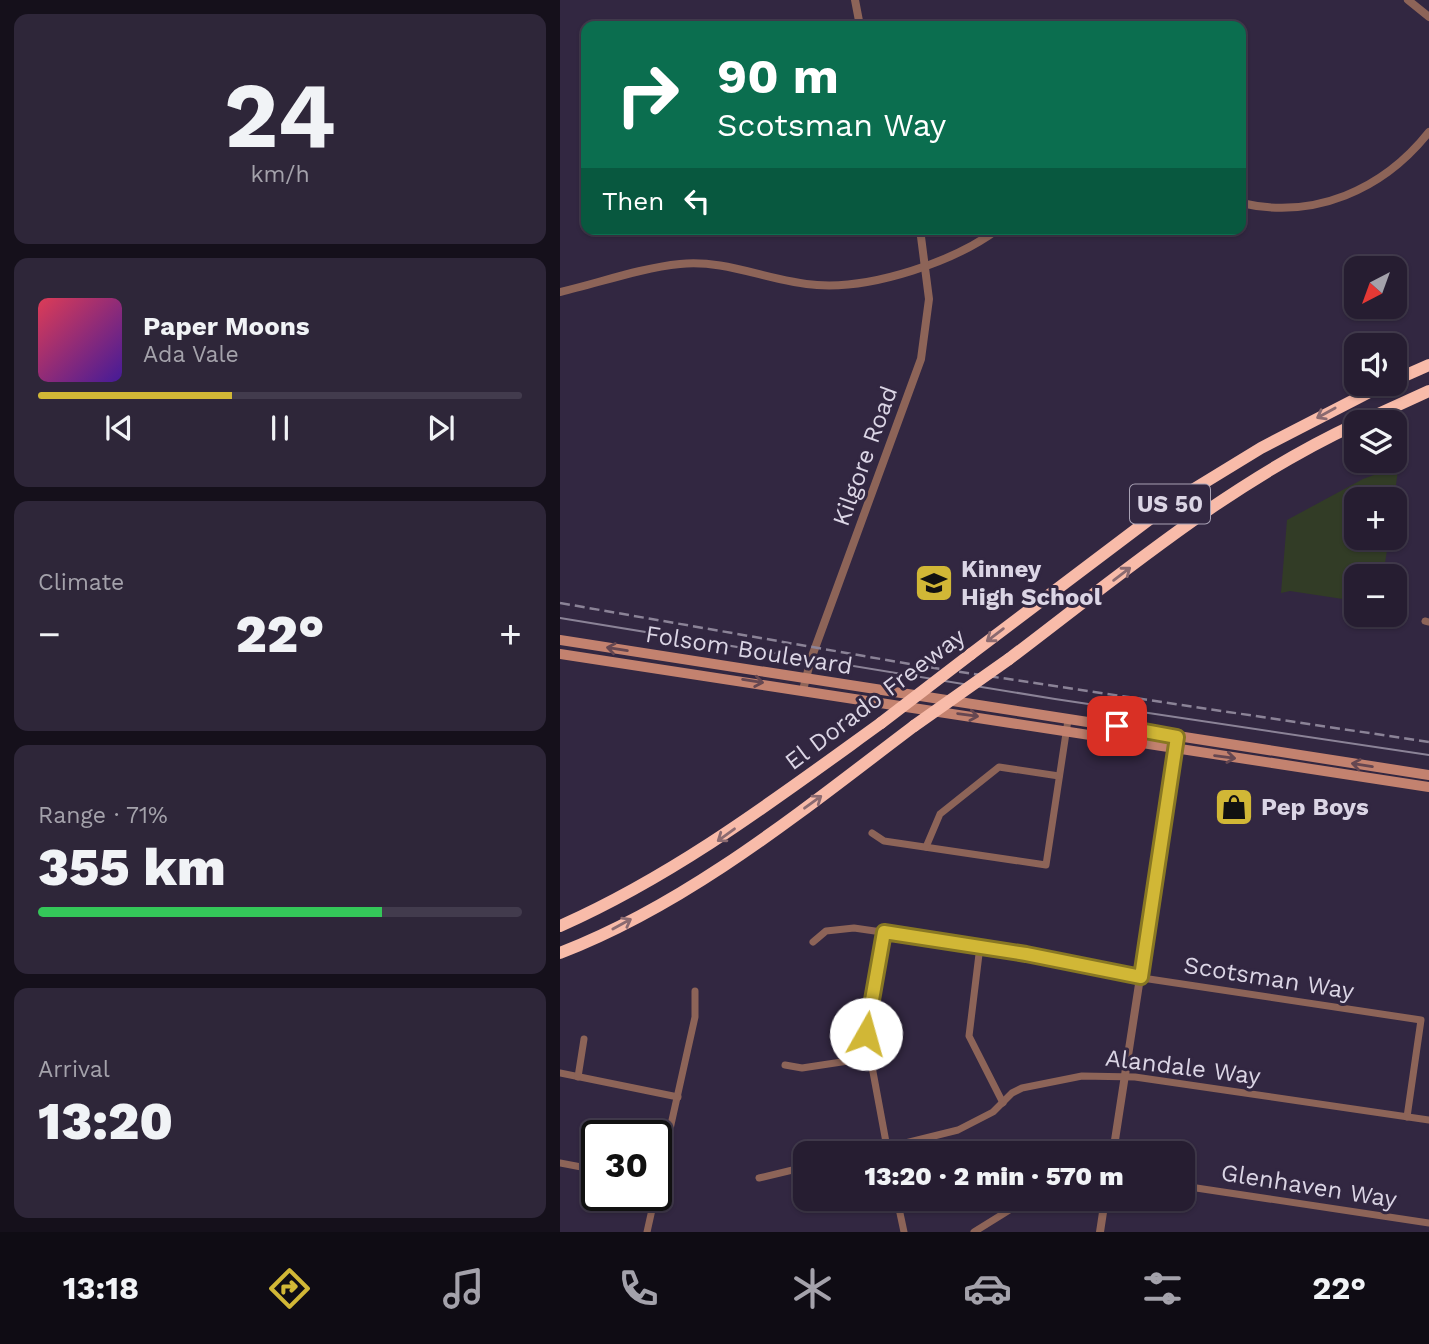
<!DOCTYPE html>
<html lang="en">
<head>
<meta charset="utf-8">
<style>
	body { margin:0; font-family:"Work Sans",sans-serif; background:#2e2639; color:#f1f3f6; height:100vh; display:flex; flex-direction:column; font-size:26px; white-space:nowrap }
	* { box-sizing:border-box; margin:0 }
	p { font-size:23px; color:#a4a2ab }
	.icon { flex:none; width:38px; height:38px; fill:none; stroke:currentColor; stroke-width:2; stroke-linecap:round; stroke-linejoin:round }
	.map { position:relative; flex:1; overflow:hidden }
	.drawer { display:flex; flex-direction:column; gap:14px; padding:14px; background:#15101b; width:560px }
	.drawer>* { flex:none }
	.guide { position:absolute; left:21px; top:21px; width:665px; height:214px; border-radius:14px; box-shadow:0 2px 5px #0004,0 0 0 2px #423b4d; background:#0b6e4f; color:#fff; overflow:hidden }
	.needle { width:46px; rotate:221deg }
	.buttons { position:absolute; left:784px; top:256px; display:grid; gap:14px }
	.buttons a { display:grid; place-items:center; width:63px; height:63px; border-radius:14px; background:#261d31; box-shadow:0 2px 5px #0004,0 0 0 2px #423b4d; font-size:35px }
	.speed { position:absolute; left:21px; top:1120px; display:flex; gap:14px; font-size:35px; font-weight:700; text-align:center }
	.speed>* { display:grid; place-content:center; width:91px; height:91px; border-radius:50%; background:#261d31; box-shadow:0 2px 5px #0004,0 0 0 2px #423b4d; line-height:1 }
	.speed .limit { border:4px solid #111; border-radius:10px; background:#fff; color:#111 }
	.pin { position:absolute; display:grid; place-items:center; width:60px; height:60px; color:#fff; margin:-30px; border-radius:14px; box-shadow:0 4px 10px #0006 }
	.me { position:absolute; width:77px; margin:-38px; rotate:7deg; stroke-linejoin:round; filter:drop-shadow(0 0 5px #0008) }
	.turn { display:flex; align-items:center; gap:24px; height:147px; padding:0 21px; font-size:32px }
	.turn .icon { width:91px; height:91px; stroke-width:2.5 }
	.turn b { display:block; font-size:49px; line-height:60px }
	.then { display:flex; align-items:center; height:66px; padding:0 21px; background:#0003; gap:14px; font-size:26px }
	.big { font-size:52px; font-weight:800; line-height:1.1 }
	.drawer .widget { flex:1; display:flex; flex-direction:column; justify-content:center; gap:10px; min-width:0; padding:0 24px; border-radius:14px; background:#2e2639 }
	.drawer .dial { align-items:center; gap:0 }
	.dial b { font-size:91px; line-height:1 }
	.song { display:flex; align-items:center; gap:21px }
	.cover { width:84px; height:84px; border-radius:10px; background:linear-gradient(135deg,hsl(350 70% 55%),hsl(260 70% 35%)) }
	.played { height:7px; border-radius:4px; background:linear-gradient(90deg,#d1b736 40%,#423b4d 40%) }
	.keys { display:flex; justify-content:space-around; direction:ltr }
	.heat { display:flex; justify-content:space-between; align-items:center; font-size:38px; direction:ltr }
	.charge { height:10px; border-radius:5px; background:linear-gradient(90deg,#34c759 71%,#423b4d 0) }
	.trip { position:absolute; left:233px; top:1141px; width:402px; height:70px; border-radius:14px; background:#261d31; box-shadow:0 2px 5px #0004,0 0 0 2px #423b4d; font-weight:800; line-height:70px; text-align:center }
	.menu { display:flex; height:112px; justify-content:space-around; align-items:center; background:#0f0c14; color:#a4a2ab }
	.menu .icon { width:49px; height:49px }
	.menu .on { color:#d1b736 }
	.menu b { font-size:32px; color:#f1f3f6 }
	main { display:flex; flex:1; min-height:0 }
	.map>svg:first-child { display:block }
	.green { fill:#323c26 }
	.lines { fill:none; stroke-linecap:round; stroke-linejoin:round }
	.minor { stroke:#8d6458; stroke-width:7 }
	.tertiary { stroke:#8d6458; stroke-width:8 }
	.secondary { stroke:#c3826f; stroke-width:10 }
	.motorway { stroke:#f8bba9; stroke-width:12 }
	.tram { stroke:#8b8397; stroke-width:2 }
	.rail { stroke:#8b8397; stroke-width:2.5; stroke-dasharray:10 5; stroke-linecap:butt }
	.motorway-bridge { stroke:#f8bba9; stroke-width:12 }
	.oneway { stroke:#8b6a70 }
	.oneway2 { stroke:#654751 }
	.route-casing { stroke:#887723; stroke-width:18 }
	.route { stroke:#d1b736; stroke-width:12 }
	.labels { text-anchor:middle; stroke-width:6; stroke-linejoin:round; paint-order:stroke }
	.shield { fill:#322741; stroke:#a8a1b4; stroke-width:2 }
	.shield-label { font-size:23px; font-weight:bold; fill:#dbd5e5 }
	.street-label { font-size:24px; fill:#dbd5e5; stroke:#322741 }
	.poi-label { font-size:24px; font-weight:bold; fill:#dbd5e5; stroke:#322741; text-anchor:start }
</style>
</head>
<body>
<main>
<section class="drawer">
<div class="widget dial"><b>24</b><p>km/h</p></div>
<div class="widget">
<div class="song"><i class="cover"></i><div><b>Paper Moons</b><p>Ada Vale</p></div></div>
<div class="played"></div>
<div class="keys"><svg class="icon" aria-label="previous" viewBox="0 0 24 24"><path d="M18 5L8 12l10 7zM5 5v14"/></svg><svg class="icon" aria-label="pause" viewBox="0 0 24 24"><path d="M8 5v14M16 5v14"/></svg><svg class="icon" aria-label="next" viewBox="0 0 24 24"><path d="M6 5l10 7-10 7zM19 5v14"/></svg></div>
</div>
<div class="widget"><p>Climate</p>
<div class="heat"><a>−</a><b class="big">22°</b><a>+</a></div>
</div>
<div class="widget"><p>Range · 71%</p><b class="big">355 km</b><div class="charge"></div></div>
<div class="widget"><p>Arrival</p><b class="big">13:20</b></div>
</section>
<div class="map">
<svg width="869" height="1232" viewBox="0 0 869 1232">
	<rect width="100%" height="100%" fill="#322741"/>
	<polygon class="green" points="830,469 838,470 834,499 796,499 796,537 829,537 823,576 796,576 796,601 730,591 721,593 727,520 803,479"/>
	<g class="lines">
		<g class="minor">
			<polyline points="865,621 869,622"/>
			<polyline points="312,833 324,841 486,865 508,720"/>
			<polyline points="366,847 380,814 439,767 499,776"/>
			<polyline points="324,932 306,1034 328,1153"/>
			<polyline points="253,942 266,931 294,928 446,950 589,979 861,1020 847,1117"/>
			<polyline points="420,946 409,1036 443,1103"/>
			<polyline points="225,1065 242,1068 308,1058"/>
			<polyline points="0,1073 118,1097"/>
			<polyline points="18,1077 24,1039"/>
			<polyline points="305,1153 398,1130 433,1112 452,1093 462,1088 522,1076 575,1077 869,1120"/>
			<polyline points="0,1163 37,1170"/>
			<polyline points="199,1178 245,1167"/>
			<polyline points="623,1186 869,1223"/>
			<polyline points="337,1199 344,1232"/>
			<polyline points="87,1232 135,1017 135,991"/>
			<polyline points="414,1232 467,1199"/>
		</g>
		<g class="tertiary">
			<polyline points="295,0 300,26"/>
			<polyline points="848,0 869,17"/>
			<path d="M681,203C754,220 823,190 869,132"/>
			<path d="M0,292C39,283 80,268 120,264C167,259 210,282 257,285C312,289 394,262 438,229"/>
			<polyline points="243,690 251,659 361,359 369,299 360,229"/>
			<polyline points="553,1153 616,744"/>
			<polyline points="540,1232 545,1199"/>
		</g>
		<g class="secondary">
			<polyline points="0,640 869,775"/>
			<polyline points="0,654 869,787"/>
		</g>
		<g class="motorway">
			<polyline points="835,380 869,365"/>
			<polyline points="801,422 869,391"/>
			<polyline points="411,654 611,503 701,448 827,383"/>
			<path d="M449,659C560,575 669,483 796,424"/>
			<path d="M0,926C117,874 217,798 321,723"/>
			<path d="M0,953C130,903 244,809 354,726"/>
		</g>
		<polyline class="tram" points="0,618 495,699 869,755"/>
		<polyline class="rail" points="0,603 361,666 869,742"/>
		<g class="motorway-bridge">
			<polyline points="321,723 411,654"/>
			<polyline points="354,726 449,659"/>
		</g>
	</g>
	<defs><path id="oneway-shaft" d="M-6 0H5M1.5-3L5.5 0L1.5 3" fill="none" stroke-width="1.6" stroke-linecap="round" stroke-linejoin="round" transform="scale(1.75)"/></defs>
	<g class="oneway">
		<use href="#oneway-shaft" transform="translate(766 413) rotate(151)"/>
		<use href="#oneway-shaft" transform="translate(562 574) rotate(-37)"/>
		<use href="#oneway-shaft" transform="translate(435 635) rotate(143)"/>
		<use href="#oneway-shaft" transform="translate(253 802) rotate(-36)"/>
		<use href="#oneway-shaft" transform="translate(166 835) rotate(144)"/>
		<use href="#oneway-shaft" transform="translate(62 924) rotate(-29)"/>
	</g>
	<g class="oneway2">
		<use href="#oneway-shaft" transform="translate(57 649) rotate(-171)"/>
		<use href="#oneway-shaft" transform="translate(193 681) rotate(9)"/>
		<use href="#oneway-shaft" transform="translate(408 715) rotate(8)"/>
		<use href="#oneway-shaft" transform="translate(665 757) rotate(8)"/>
		<use href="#oneway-shaft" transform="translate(802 765) rotate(-171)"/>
	</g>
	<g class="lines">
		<g class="route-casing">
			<polyline id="route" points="306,1034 324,932 466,954 581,977 617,737 557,726"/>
		</g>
		<use href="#route" class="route"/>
	</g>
	<defs>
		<g id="school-square" transform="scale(2.0125)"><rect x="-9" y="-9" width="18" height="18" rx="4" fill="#d1b736" stroke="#322741"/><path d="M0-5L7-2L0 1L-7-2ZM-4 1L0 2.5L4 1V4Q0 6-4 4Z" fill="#111"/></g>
		<g id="shop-square" transform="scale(2.0125)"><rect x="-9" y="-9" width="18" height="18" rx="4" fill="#d1b736" stroke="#322741"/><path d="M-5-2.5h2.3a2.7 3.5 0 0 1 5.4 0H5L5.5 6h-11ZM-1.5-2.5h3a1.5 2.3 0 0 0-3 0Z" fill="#111"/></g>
	</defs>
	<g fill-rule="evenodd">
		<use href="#school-square" x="374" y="583"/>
		<use href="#shop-square" x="674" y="807"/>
	</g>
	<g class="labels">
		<rect class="shield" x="570" y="484.5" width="80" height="39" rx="5"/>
		<g class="shield-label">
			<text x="610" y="512">US 50</text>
		</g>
		<g class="street-label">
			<text transform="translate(305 456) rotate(-70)" y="8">Kilgore Road</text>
			<text transform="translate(189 650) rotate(9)" y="8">Folsom Boulevard</text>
			<text transform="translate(315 699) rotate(-37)" y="8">El Dorado Freeway</text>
			<text transform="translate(709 978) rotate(9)" y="8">Scotsman Way</text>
			<text transform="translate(623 1067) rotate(7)" y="8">Alandale Way</text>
			<text transform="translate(749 1186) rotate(9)" y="8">Glenhaven Way</text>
		</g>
		<g class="poi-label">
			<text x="401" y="577">Kinney<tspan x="401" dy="28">High School</tspan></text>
			<text x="701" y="815">Pep Boys</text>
		</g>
	</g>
</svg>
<div class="buttons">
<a><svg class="needle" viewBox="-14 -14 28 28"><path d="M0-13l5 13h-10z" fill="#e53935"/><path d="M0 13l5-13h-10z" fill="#a4a2ab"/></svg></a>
<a><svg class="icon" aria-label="sound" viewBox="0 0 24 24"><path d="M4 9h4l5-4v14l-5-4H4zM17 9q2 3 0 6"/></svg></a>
<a><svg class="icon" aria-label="layers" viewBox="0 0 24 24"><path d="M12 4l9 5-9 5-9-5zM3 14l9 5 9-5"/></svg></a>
<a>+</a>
<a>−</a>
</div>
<div class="speed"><div class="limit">30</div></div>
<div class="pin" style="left:557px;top:726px;background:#d93025"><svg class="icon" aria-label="arrive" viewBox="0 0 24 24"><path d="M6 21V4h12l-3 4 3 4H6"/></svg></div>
<svg class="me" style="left:306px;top:1034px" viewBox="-20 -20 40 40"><circle r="19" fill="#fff"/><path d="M0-13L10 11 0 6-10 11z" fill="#d1b736"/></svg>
<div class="trip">13:20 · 2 min · 570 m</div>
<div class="guide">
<div class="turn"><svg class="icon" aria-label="right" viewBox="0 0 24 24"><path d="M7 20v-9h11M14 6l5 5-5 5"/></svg><div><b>90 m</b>Scotsman Way</div></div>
<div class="then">Then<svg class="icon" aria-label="left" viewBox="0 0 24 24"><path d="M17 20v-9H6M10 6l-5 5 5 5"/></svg></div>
</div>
</div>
</main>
<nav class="menu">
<b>13:18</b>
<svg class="icon on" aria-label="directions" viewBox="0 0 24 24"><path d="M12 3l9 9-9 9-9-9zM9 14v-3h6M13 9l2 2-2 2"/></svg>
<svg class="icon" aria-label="music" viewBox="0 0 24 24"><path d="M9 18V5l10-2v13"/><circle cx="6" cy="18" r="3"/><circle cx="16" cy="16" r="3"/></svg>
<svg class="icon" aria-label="phone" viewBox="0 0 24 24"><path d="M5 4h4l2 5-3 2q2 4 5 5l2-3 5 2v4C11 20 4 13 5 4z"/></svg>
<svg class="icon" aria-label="climate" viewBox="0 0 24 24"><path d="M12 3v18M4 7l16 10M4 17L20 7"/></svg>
<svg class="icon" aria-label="car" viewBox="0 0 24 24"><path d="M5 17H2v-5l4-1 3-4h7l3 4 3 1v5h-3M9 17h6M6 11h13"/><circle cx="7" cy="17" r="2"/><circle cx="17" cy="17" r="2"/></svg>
<svg class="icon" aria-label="filters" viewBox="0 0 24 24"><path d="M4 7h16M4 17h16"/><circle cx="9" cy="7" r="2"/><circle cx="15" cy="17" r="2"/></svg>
<b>22°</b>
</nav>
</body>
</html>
